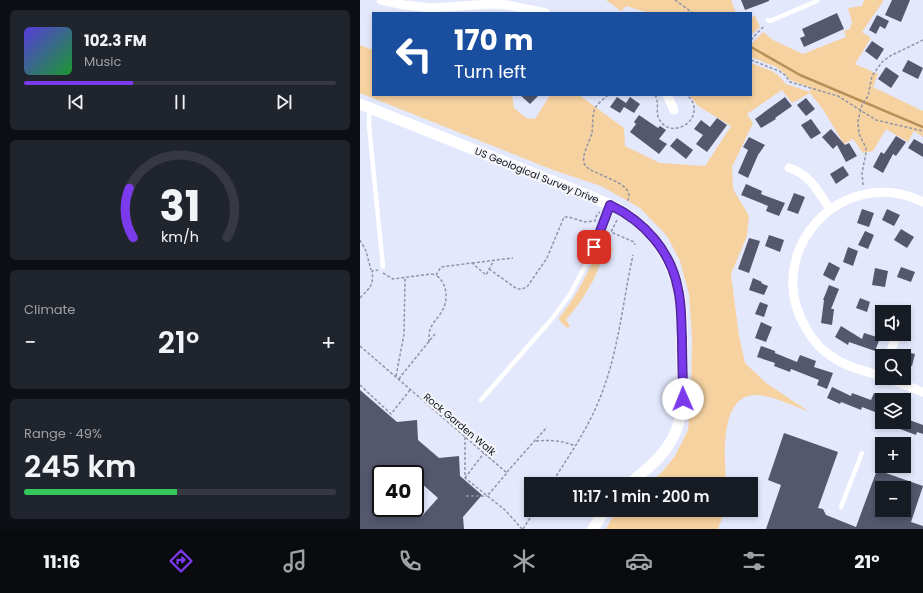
<!DOCTYPE html>
<html lang="en">
<head>
<meta charset="utf-8">
<style>
	body { margin:0; font-family:Poppins,sans-serif; background:#20242c; color:#f1f3f6; height:100vh; display:flex; flex-direction:column; font-size:15px; white-space:nowrap }
	* { box-sizing:border-box; margin:0 }
	p { font-size:13px; color:#9ea1a6 }
	.icon { flex:none; width:22px; height:22px; fill:none; stroke:currentColor; stroke-width:2; stroke-linecap:round; stroke-linejoin:round }
	.map { position:relative; flex:1; overflow:hidden }
	.panel { display:flex; flex-direction:column; gap:10px; padding:10px; background:#0d0f14; width:360px }
	.panel>* { flex:none }
	.hud { position:absolute; left:12px; top:12px; width:380px; height:84px; border-radius:0px; box-shadow:0 2px 6px #0003; background:#1a4fa0; color:#fff; overflow:hidden }
	.controls { position:absolute; left:515px; top:305px; display:grid; gap:8px }
	.controls a { display:grid; place-items:center; width:36px; height:36px; border-radius:0px; background:#171b24; box-shadow:0 2px 6px #0003; font-size:20px }
	.speed { position:absolute; left:12px; top:465px; display:flex; gap:8px; font-size:20px; font-weight:700; text-align:center }
	.speed>* { display:grid; place-content:center; width:52px; height:52px; border-radius:50%; background:#171b24; box-shadow:0 2px 6px #0003; line-height:1 }
	.speed .limit { border:2px solid #111; border-radius:6px; background:#fff; color:#111 }
	.pin { position:absolute; display:grid; place-items:center; width:34px; height:34px; color:#fff; margin:-17px; border-radius:8px; box-shadow:0 2px 6px #0006 }
	.me { position:absolute; width:44px; margin:-22px; rotate:359deg; stroke-linejoin:round; filter:drop-shadow(0 0 3px #0008) }
	.turn { display:flex; align-items:center; gap:14px; height:84px; padding:0 16px; font-size:18px }
	.turn .icon { width:52px; height:52px; stroke-width:2.5 }
	.turn b { display:block; font-size:28px; line-height:34px }
	.big { font-size:30px; font-weight:600; line-height:1.1 }
	.panel .widget { flex:1; display:flex; flex-direction:column; justify-content:center; gap:6px; min-width:0; padding:0 14px; border-radius:6px; background:#20242c }
	.panel .dial { align-items:center; gap:0 }
	.dial svg { height:104px; overflow:visible; fill:none; stroke:#363941; stroke-width:7; stroke-linecap:round; text-anchor:middle }
	.dial text { fill:#f1f3f6; stroke:none }
	.song { display:flex; align-items:center; gap:12px }
	.cover { width:48px; height:48px; border-radius:6px; background:linear-gradient(135deg,hsl(250 70% 55%),hsl(130 70% 35%)) }
	.played { height:4px; border-radius:2px; background:linear-gradient(90deg,#7c3aed 35%,#363941 35%) }
	.keys { display:flex; justify-content:space-around; direction:ltr }
	.heat { display:flex; justify-content:space-between; align-items:center; font-size:22px; direction:ltr }
	.charge { height:6px; border-radius:3px; background:linear-gradient(90deg,#34c759 49%,#363941 0) }
	.trip { position:absolute; left:164px; top:477px; width:234px; height:40px; border-radius:0px; background:#171b24; box-shadow:0 2px 6px #0003; font-weight:600; line-height:40px; text-align:center }
	.menu { display:flex; height:64px; justify-content:space-around; align-items:center; background:#090b0e; color:#9ea1a6 }
	.menu .icon { width:28px; height:28px }
	.menu .on { color:#7c3aed }
	.menu b { font-size:18px; color:#f1f3f6 }
	main { display:flex; flex:1; min-height:0 }
	.map>svg:first-child { display:block }
	.green { fill:#f6d2a1 }
	.lines { fill:none; stroke-linecap:round; stroke-linejoin:round }
	.stream { stroke:#b89057; stroke-width:2.5 }
	.building { fill:#54576d; fill-rule:evenodd }
	.path { stroke:#9194a4; stroke-width:1.5; stroke-dasharray:3 2; stroke-linecap:butt }
	.service { stroke:#fff; stroke-width:4.5 }
	.minor { stroke:#fff; stroke-width:9 }
	.tertiary { stroke:#fff; stroke-width:11 }
	.route-casing { stroke:#51269a; stroke-width:10 }
	.route { stroke:#7c3aed; stroke-width:7 }
	.labels { text-anchor:middle; stroke-width:4; stroke-linejoin:round; paint-order:stroke }
	.street-label { font-size:10px; fill:#0e0f17; stroke:#f5f6fb }
</style>
</head>
<body>
<main>
<section class="panel">
<div class="widget">
<div class="song"><i class="cover"></i><div><b>102.3 FM</b><p>Music</p></div></div>
<div class="played"></div>
<div class="keys"><svg class="icon" aria-label="previous" viewBox="0 0 24 24"><path d="M18 5L8 12l10 7zM5 5v14"/></svg><svg class="icon" aria-label="pause" viewBox="0 0 24 24"><path d="M8 5v14M16 5v14"/></svg><svg class="icon" aria-label="next" viewBox="0 0 24 24"><path d="M6 5l10 7-10 7zM19 5v14"/></svg></div>
</div>
<div class="widget dial"><svg viewBox="0 0 100 80">
<path d="M14 69A42 42 0 1 1 86 69"/>
<path d="M14 69A42 42 0 0 1 11 31" stroke="#7c3aed"/>
<text x="50" y="56" font-size="32" font-weight="700">31</text>
<text x="50" y="72" font-size="11">km/h</text>
</svg></div>
<div class="widget"><p>Climate</p>
<div class="heat"><a>−</a><b class="big">21°</b><a>+</a></div>
</div>
<div class="widget"><p>Range · 49%</p><b class="big">245 km</b><div class="charge"></div></div>
</section>
<div class="map">
<svg width="563" height="529" viewBox="0 0 563 529">
	<rect width="100%" height="100%" fill="#e4e8fd"/>
	<g class="green">
		<polygon points="246,0 371,0 376,13 289,13 266,6 261,11"/>
		<path d="M504,0H524L502,32L511,38L495,64L518,74L513,87L563,111V137L554,131L548,142L526,129L513,151L503,153L493,139L484,144L462,108L450,93L432,103L422,90L387,114L393,123L372,167L373,189L389,216L387,236L371,274L379,336L385,363L406,383L448,411C433,406 414,396 398,395C358,393 365,458 366,484H287L301,473L315,456L328,430L331,397L332,338L329,294L320,261L307,236L280,208L241,186L193,170L0,93V45L13,50V95H152L154,108L166,118L175,119L190,95H219L264,128L265,146L300,163L345,166L371,126L338,106L329,95H391V63L412,71L418,75L426,84L450,92L451,88L430,80L424,73L416,67L391,57V44L403,32L413,40L443,54L486,37L484,31L490,29L492,22L488,8L502,6Z"/>
		<polygon points="395,16 400,27 391,35 391,17"/>
		<path d="M244,244L252,247L253,250L251,251L246,249L234,279L221,301L206,320L210,326L207,328L199,320V318C217,296 228,272 240,246Z"/>
		<polygon points="259,510 365,510 358,529 246,529 253,516"/>
	</g>
	<g class="lines">
		<polyline class="stream" points="391,47 440,75 563,127"/>
	</g>
	<g class="building">
		<polygon points="381,0 409,0 409,1 385,10"/>
		<polygon points="532,0 550,0 541,22 525,15"/>
		<polygon points="477,13 484,29 444,47 440,38 445,36 442,29"/>
		<polygon points="517,15 529,21 525,29 520,26 516,34 509,30"/>
		<polygon points="512,41 524,49 517,60 505,51"/>
		<polygon points="548,60 563,68 558,79 542,71"/>
		<polygon points="526,67 539,76 531,88 518,79"/>
		<polygon points="160,95 179,95 170,104"/>
		<polygon points="257,97 266,103 270,97 280,104 274,113 264,107 260,113 250,107"/>
		<polygon points="425,97 432,106 415,118 416,119 401,128 395,119"/>
		<polygon points="446,98 455,109 446,116 437,105"/>
		<polygon points="279,115 298,128 300,126 306,130 299,139 307,144 299,154 270,132 276,124 274,122"/>
		<polygon points="357,118 367,125 347,152 336,144 343,135 334,129 341,120 350,127"/>
		<polygon points="451,119 461,133 451,139 441,125"/>
		<polygon points="471,129 485,145 489,143 497,156 486,162 477,145 473,149 462,137"/>
		<polygon points="536,136 546,142 536,156 533,154 523,173 513,167 521,152 524,154"/>
		<polygon points="389,137 405,145 398,155 388,178 378,173 388,150 383,147"/>
		<polygon points="317,138 333,150 326,159 310,146"/>
		<polygon points="554,139 563,144 563,157 548,148"/>
		<polygon points="483,166 489,175 476,184 470,174"/>
		<polygon points="386,184 402,191 401,194 425,203 419,216 406,211 408,206 381,195"/>
		<polygon points="434,193 445,197 438,214 427,210"/>
		<polygon points="502,209 514,213 509,227 497,223"/>
		<polygon points="527,209 540,215 534,226 522,220"/>
		<polygon points="541,229 554,237 547,248 534,240"/>
		<polygon points="505,231 514,235 508,249 498,245"/>
		<polygon points="409,235 424,240 420,252 405,246"/>
		<polygon points="389,238 400,241 389,273 378,269"/>
		<polygon points="488,247 498,251 493,266 483,262"/>
		<polygon points="469,262 480,268 474,281 463,275"/>
		<polygon points="541,267 555,272 551,282 537,277"/>
		<polygon points="515,268 528,271 525,287 512,285"/>
		<polygon points="393,278 402,282 401,283 408,286 404,295 389,290"/>
		<polygon points="469,285 479,289 471,309 474,309 472,325 461,323 464,300 463,300"/>
		<polygon points="500,298 510,302 507,312 496,308"/>
		<polygon points="400,302 408,305 404,317 395,314"/>
		<polygon points="401,322 412,327 406,342 395,338"/>
		<polygon points="481,326 502,339 504,333 520,338 515,351 489,342 488,345 475,337"/>
		<polygon points="401,346 415,351 415,353 437,362 440,355 456,361 454,367 473,373 467,389 457,385 459,380 431,369 430,372 414,366 415,363 397,357"/>
		<polygon points="546,352 555,354 552,366 544,364"/>
		<polygon points="472,387 491,396 492,393 511,400 514,393 522,396 522,410 520,414 502,407 501,410 481,402 480,404 467,398"/>
		<path d="M0,390L37,422L57,420L58,440L79,458L99,456L100,476L122,495L103,517L104,529H0ZM21,474H55V489L61,483L78,498L62,516L53,508H21Z"/>
		<polygon points="544,418 563,425 563,434 557,432 556,435 540,429 543,422 544,422"/>
		<path d="M424,433L478,452L458,508L463,509L466,515L496,527L517,470L563,486L551,522L563,526V529H406L421,485L408,480ZM522,488H544V510H522Z"/>
	</g>
	<g class="lines">
		<g class="path">
			<polyline points="315,0 333,13"/>
			<polyline points="391,40 401,29 405,26"/>
			<polyline points="391,60 419,71 425,75 430,82 478,96 516,120 563,131"/>
			<path d="M248,95C244,99 238,103 235,108C232,116 233,125 232,133C230,141 220,157 225,165C232,176 279,182 267,202"/>
			<path d="M295,95C300,103 295,111 299,119C312,143 350,116 327,95"/>
			<polyline points="503,185 502,173 506,153 506,148 499,134 498,121 502,105 508,96 512,76 522,62 530,56 563,40"/>
			<polyline points="257,220 251,232 274,242 275,245"/>
			<polyline points="0,240 6,251 11,270"/>
			<polyline points="112,263 153,258"/>
			<polyline points="129,269 157,289 162,289 167,287 187,258 204,217 209,217 225,222 235,221 237,214 240,212"/>
			<polyline points="23,273 33,279 71,274 76,275 81,267 112,263 126,275 134,260"/>
			<path d="M0,298C10,287 14,286 12,271L18,270"/>
			<path d="M69,342C69,337 69,331 71,327C74,321 79,317 82,311C89,299 87,283 76,275"/>
			<polyline points="0,346 147,473 127,496"/>
			<polyline points="36,376 44,334 45,278"/>
			<polyline points="39,379 41,376 75,334"/>
			<polyline points="0,385 31,414 50,390"/>
			<polyline points="105,437 105,478 145,510 162,529"/>
			<path d="M176,441C190,440 201,440 215,446"/>
			<polyline points="147,472 187,427"/>
			<polyline points="105,478 124,453"/>
			<path d="M191,484C207,459 225,433 237,405C258,358 262,305 273,255"/>
			<polyline points="106,496 127,496"/>
			<polyline points="163,529 175,510"/>
		</g>
		<g class="service">
			<polyline points="408,20 410,21 457,1 457,0"/>
			<polyline points="12,109 9,116 9,126 23,267"/>
			<polyline points="121,400 191,320 209,296 228,261 250,205"/>
			<polyline points="481,507 502,453"/>
		</g>
		<g class="minor">
			<polyline points="21,0 44,5 72,8 131,4 147,5 186,13"/>
			<polyline points="307,95 314,110"/>
			<path d="M429,168C449,173 459,193 470,209"/>
			<polyline points="544,314 545,312"/>
			<polyline points="529,356 537,334"/>
			<path d="M522,376C505,371 486,367 471,356C461,350 453,340 447,330C399,253 482,162 563,202"/>
			<polyline points="527,378 563,392"/>
		</g>
		<g class="tertiary">
			<path d="M0,104L235,198C244,203 254,206 262,211C293,229 314,262 320,297C323,318 322,340 322,361C323,388 326,416 311,441C301,459 284,471 269,484"/>
			<polyline points="233,529 245,510"/>
		</g>
	</g>
	<g class="lines">
		<g class="route-casing">
			<path id="route" d="M234,247L250,205C284,221 311,251 318,289C322,305 321,322 322,338C322,358 323,379 323,399"/>
		</g>
		<use href="#route" class="route"/>
	</g>
	<g class="labels">
		<g class="street-label">
			<text transform="translate(177 175) rotate(22)" y="4">US Geological Survey Drive</text>
			<text transform="translate(100 424) rotate(40)" y="4">Rock Garden Walk</text>
		</g>
	</g>
</svg>
<div class="controls">
<a><svg class="icon" aria-label="sound" viewBox="0 0 24 24"><path d="M4 9h4l5-4v14l-5-4H4zM17 9q2 3 0 6"/></svg></a>
<a><svg class="icon" aria-label="search" viewBox="0 0 24 24"><circle cx="10" cy="10" r="6"/><path d="M15 15l6 6"/></svg></a>
<a><svg class="icon" aria-label="layers" viewBox="0 0 24 24"><path d="M12 4l9 5-9 5-9-5zM3 14l9 5 9-5"/></svg></a>
<a>+</a>
<a>−</a>
</div>
<div class="speed"><div class="limit">40</div></div>
<div class="pin" style="left:234px;top:247px;background:#d93025"><svg class="icon" aria-label="arrive" viewBox="0 0 24 24"><path d="M6 21V4h12l-3 4 3 4H6"/></svg></div>
<svg class="me" style="left:323px;top:399px" viewBox="-20 -20 40 40"><circle r="19" fill="#fff"/><path d="M0-13L10 11 0 6-10 11z" fill="#7c3aed"/></svg>
<div class="trip">11:17 · 1 min · 200 m</div>
<div class="hud">
<div class="turn"><svg class="icon" aria-label="left" viewBox="0 0 24 24"><path d="M17 20v-9H6M10 6l-5 5 5 5"/></svg><div><b>170 m</b>Turn left</div></div>
</div>
</div>
</main>
<nav class="menu">
<b>11:16</b>
<svg class="icon on" aria-label="directions" viewBox="0 0 24 24"><path d="M12 3l9 9-9 9-9-9zM9 14v-3h6M13 9l2 2-2 2"/></svg>
<svg class="icon" aria-label="music" viewBox="0 0 24 24"><path d="M9 18V5l10-2v13"/><circle cx="6" cy="18" r="3"/><circle cx="16" cy="16" r="3"/></svg>
<svg class="icon" aria-label="phone" viewBox="0 0 24 24"><path d="M5 4h4l2 5-3 2q2 4 5 5l2-3 5 2v4C11 20 4 13 5 4z"/></svg>
<svg class="icon" aria-label="climate" viewBox="0 0 24 24"><path d="M12 3v18M4 7l16 10M4 17L20 7"/></svg>
<svg class="icon" aria-label="car" viewBox="0 0 24 24"><path d="M5 17H2v-5l4-1 3-4h7l3 4 3 1v5h-3M9 17h6M6 11h13"/><circle cx="7" cy="17" r="2"/><circle cx="17" cy="17" r="2"/></svg>
<svg class="icon" aria-label="filters" viewBox="0 0 24 24"><path d="M4 7h16M4 17h16"/><circle cx="9" cy="7" r="2"/><circle cx="15" cy="17" r="2"/></svg>
<b>21°</b>
</nav>
</body>
</html>
